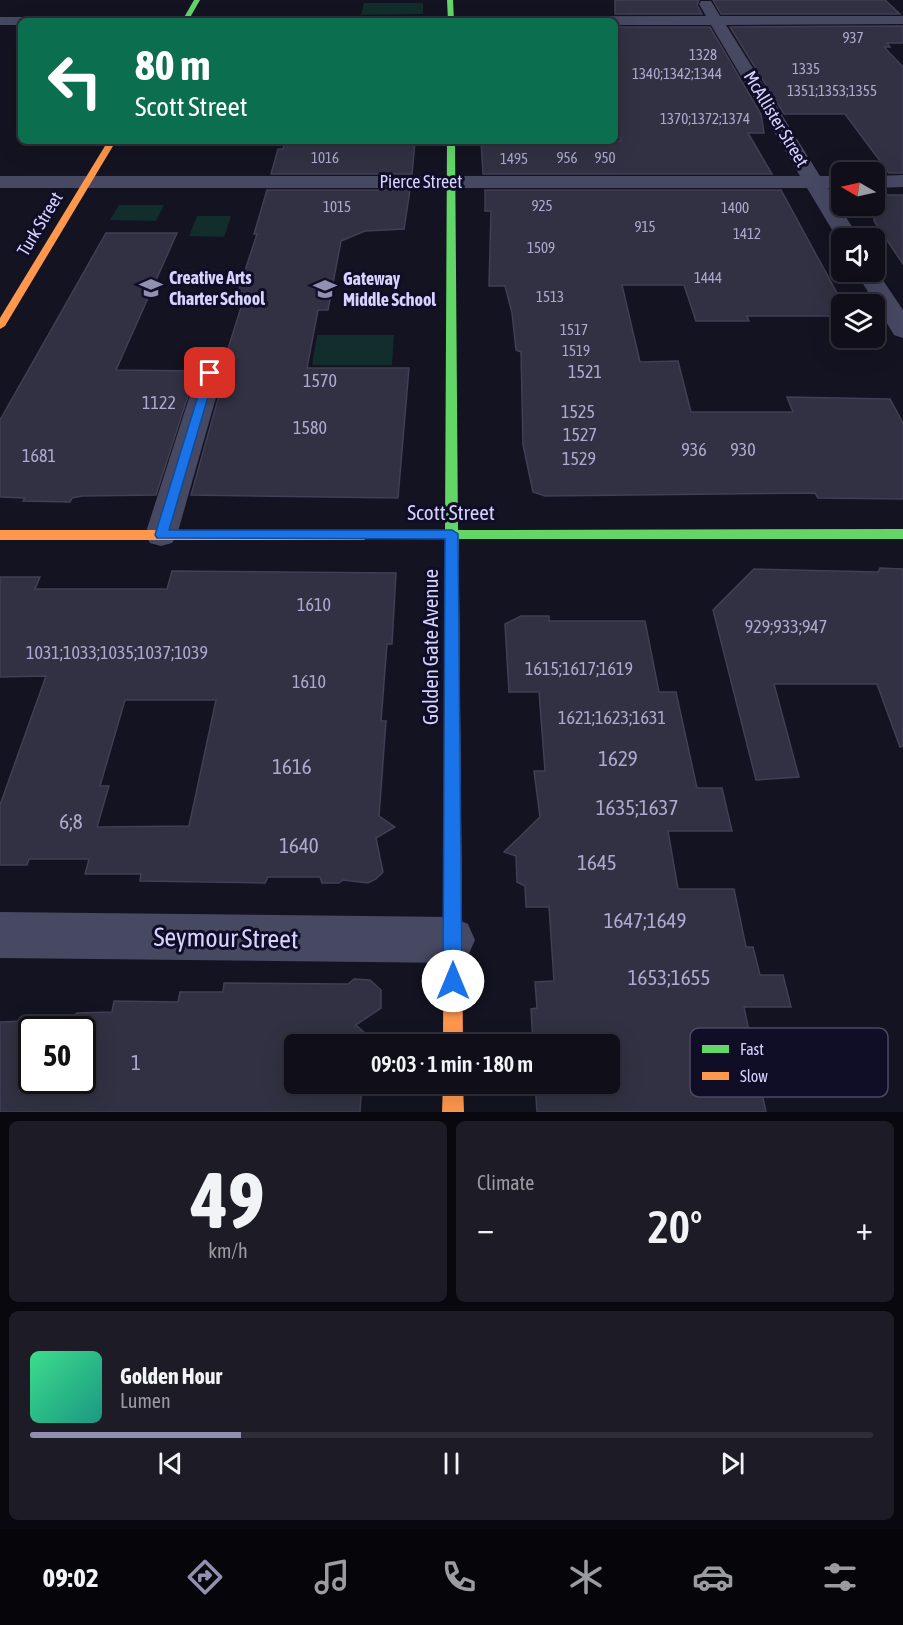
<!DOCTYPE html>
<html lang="en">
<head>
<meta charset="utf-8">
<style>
	body { margin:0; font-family:"Asap Condensed",sans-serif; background:#1d1c26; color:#f1f3f6; height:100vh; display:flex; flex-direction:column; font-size:22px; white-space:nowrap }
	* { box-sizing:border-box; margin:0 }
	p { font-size:20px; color:#9b9ca2 }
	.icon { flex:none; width:33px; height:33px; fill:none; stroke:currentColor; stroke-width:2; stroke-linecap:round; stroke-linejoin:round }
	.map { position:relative; height:1112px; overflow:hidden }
	.sheet { display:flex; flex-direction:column; gap:9px; padding:9px; background:#08080e; flex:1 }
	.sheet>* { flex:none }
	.hud { position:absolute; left:18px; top:18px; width:600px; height:126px; border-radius:9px; box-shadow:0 6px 24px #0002,0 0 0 2px #2f2e38; background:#0b6e4f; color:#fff; overflow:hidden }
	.needle { width:39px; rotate:279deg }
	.fabs { position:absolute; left:831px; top:162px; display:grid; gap:12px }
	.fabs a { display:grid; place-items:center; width:54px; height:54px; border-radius:9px; background:#0f0e19; box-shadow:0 6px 24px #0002,0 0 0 2px #2f2e38; font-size:30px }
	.speed { position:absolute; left:18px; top:1016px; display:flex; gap:12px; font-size:30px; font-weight:700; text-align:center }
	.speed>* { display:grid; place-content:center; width:78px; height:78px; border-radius:50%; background:#0f0e19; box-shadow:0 6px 24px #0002,0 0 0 2px #2f2e38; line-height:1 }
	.speed .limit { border:3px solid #111; border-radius:9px; background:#fff; color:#111 }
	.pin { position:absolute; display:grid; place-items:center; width:51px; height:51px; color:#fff; margin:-26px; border-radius:12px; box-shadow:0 3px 9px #0006 }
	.me { position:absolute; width:66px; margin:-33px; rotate:0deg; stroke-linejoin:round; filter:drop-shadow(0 0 4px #0008) }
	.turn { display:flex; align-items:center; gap:21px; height:126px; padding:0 18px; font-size:27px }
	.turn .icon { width:78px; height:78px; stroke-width:2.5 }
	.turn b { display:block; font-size:42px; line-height:51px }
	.big { font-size:45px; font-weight:600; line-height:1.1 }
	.sheet .tile { flex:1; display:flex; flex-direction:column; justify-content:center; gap:9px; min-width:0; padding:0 21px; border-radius:9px; background:#1d1c26 }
	.sheet .dial { align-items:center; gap:0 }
	.dial b { font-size:78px; line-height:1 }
	.song { display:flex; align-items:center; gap:18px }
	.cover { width:72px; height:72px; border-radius:9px; background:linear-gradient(135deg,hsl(150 70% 55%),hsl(170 70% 35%)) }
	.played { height:6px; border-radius:3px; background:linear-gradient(90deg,#9290b1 25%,#2f2e38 25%) }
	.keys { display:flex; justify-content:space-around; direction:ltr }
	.heat { display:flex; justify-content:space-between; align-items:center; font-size:33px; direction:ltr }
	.sheet .tiles { flex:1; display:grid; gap:9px; grid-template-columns:1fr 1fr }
	.tile:last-child { grid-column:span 2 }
	.trip { position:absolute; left:284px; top:1034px; width:336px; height:60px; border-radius:9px; background:#0f0e19; box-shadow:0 6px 24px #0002,0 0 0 2px #2f2e38; font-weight:600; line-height:60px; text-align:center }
	.dock { display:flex; height:96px; justify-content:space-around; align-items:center; background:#06060a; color:#9b9ca2 }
	.dock .icon { width:42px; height:42px }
	.dock .selected { color:#9290b1 }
	.dock b { font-size:27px; color:#f1f3f6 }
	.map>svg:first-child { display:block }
	.green { fill:#112d2c }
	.building { fill:#323143; stroke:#413e55; stroke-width:1.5; fill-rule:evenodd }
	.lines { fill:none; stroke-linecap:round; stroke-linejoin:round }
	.street { fill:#474862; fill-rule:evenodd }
	.fast { fill:#63d668; fill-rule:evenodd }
	.slow { fill:#ff974d; fill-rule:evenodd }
	.route { fill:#1a73e8; stroke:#114b97; stroke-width:1.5 }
	.labels { text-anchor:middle; stroke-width:6; stroke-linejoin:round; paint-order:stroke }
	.far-number-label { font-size:15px; fill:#adaad0 }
	.far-street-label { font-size:18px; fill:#d6d3ff; stroke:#100d27 }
	.far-poi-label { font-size:18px; font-weight:bold; fill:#d6d3ff; stroke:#100d27; text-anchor:start }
	.number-label { font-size:18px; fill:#adaad0 }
	.street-label { font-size:21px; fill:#d6d3ff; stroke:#100d27 }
	.near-number-label { font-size:21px; fill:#adaad0 }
	.near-street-label { font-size:26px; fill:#d6d3ff; stroke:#100d27 }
	.key { fill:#100d27; stroke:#4b4868; stroke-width:1.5 }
	.key-label { font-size:16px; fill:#d6d3ff }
</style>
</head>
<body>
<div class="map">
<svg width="903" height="1112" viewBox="0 0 903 1112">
	<rect width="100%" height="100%" fill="#141321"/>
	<g class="green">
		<polygon points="364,3 423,3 423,14 361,15"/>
		<polygon points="119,205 164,205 156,221 110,220"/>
		<polygon points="197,216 231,216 224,237 189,236"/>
		<polygon points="317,335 394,335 392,365 312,365"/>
	</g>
	<g class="building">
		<polygon points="615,0 699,0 697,5 702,14 615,14"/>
		<polygon points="713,0 885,0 900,14 721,14"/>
		<polygon points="903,26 903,43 887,43 890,47 884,47 903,67 903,173 889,173 845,114 784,114 730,27"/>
		<polygon points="615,27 710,27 761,114 764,133 748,133 772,174 483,174 481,141 621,141 615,124"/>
		<polygon points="285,141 411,141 415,142 412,174 271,174 278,149 283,149"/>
		<polygon points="267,190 410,190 404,229 365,231 341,241 328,310 318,310 307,368 409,368 398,498 191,495 225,374 222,368 243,301 235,301 257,234 254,234"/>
		<polygon points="485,190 781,190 843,304 842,316 747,316 749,321 696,321 684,285 622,285 640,362 678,361 691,412 793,412 787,397 890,399 903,423 903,499 818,498 815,493 545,496 533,492 523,445 521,352 516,350 512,313 505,286 489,286 491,211 485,211"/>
		<polygon points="874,195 903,195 903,264 874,221"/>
		<polygon points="106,233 177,233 116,370 196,371 156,495 82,496 72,498 70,502 23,501 25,498 0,497 0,420"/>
		<polygon points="880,568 903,569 903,746 900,747 877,684 774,684 799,777 756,780 713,610 754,569 878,572"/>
		<path d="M172,571L396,573L392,644H387L381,721H386L379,816L395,827L376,838L383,872L376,879L368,883L343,880L339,883H322L320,877H268L265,883L140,881L141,874H85L89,859H29L27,865H0V805L46,676L0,677V577H40L35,589H167ZM125,700H216L189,826L97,827L109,786H100Z"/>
		<polygon points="521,616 549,616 549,621 645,621 659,692 676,692 697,788 722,788 732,831 668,831 678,889 734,889 746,947 753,947 760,975 783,975 791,1007 744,1007 766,1112 537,1112 535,1083 609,1083 609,1044 533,1044 531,1009 537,1008 535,982 554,981 549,907 526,907 525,886 517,882 516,856 504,852 540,817 534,771 545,771 539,692 509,692 505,624"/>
		<path d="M354,979L370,980L381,990V1008L356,1025L366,1034L365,1044H294V1083H362L360,1112H0V1022L69,1019L77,1013L112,1012L114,1001L178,1002L180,992H223L224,983L348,984ZM32,1029H82V1080H32Z"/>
	</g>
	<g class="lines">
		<g class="street">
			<polygon points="701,1 711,1 720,16 903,16 903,24 726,25 820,176 842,176 842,188 828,188 859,238 842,238 840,243 807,188 0,188 0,176 800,176 711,25 615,25 615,21 21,21 21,25 0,25 0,17 706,16 699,4"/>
			<polygon points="903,175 903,187 874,188 874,176"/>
			<polygon points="874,267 903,310 903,338 894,335 856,272 874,272"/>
			<polygon points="210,365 219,367 223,373 177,535 172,543 161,546 150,543 145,535 197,373 201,367"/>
			<polygon points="0,912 452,917 468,924 475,940 468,956 452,963 0,958"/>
		</g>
		<g class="fast">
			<polygon points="194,0 200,0 188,21 182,21"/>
			<polygon points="447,0 453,0 454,21 448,21"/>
			<polygon points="447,141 455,141 458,530 903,529 903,539 459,539 459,593 457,597 447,597 445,593 445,539 359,538 357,535 364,530 445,530"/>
		</g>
		<g class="slow">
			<polygon points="108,141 116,141 5,326 0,329 0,318"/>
			<polygon points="0,530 364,530 371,535 364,540 0,540"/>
			<polygon points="452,588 457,589 459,593 463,1044 443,1044 445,593 447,589"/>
			<polygon points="443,1083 463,1083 464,1112 442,1112"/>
		</g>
	</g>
	<polygon class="route" points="206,370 215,373 169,530 452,530 458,534 462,981 459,988 453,991 446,988 443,981 445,539 157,538 155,535"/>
	<defs>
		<g id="school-bare" transform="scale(1.8)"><path d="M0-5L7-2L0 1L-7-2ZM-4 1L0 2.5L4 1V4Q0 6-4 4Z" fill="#9290b1" stroke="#100d27" stroke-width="2.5" paint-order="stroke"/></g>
	</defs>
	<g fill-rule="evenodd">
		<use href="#school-bare" x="151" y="288"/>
		<use href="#school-bare" x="325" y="289"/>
	</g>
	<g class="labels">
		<g class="far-number-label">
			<text x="853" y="43">937</text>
			<text x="703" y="60">1328</text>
			<text x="806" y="74">1335</text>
			<text x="677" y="79">1340;1342;1344</text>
			<text x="832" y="96">1351;1353;1355</text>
			<text x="705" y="124">1370;1372;1374</text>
			<text x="325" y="163">1016</text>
			<text x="567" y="163">956</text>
			<text x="605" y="163">950</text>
			<text x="514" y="164">1495</text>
			<text x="542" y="211">925</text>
			<text x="337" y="212">1015</text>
			<text x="735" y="213">1400</text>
			<text x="645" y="232">915</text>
			<text x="747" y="239">1412</text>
			<text x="541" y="253">1509</text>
			<text x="708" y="283">1444</text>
			<text x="550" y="302">1513</text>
			<text x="574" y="335">1517</text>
			<text x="576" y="356">1519</text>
		</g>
		<g class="far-street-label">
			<text transform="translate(776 119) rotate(59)" y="6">McAllister Street</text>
			<text x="421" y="188">Pierce Street</text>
			<text transform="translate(40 224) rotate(-59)" y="6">Turk Street</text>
		</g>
		<g class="far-poi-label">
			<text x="169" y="284">Creative Arts<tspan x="169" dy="21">Charter School</tspan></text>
			<text x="343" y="285">Gateway<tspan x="343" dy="21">Middle School</tspan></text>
		</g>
		<g class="number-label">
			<text x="585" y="378">1521</text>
			<text x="320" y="387">1570</text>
			<text x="159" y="409">1122</text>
			<text x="578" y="418">1525</text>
			<text x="310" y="434">1580</text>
			<text x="580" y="441">1527</text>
			<text x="694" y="456">936</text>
			<text x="743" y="456">930</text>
			<text x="39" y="462">1681</text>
			<text x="579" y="465">1529</text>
			<text x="314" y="611">1610</text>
			<text x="786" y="633">929;933;947</text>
			<text x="117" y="659">1031;1033;1035;1037;1039</text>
			<text x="579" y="675">1615;1617;1619</text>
			<text x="309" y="688">1610</text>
			<text x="612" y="724">1621;1623;1631</text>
		</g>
		<g class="street-label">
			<text x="451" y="520">Scott Street</text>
			<text transform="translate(431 647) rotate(-90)" y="7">Golden Gate Avenue</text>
		</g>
		<g class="near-number-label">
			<text x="618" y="766">1629</text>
			<text x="292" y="774">1616</text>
			<text x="637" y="815">1635;1637</text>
			<text x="71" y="829">6;8</text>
			<text x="299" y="853">1640</text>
			<text x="597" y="870">1645</text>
			<text x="645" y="928">1647;1649</text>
			<text x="669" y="985">1653;1655</text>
			<text x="136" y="1070">1</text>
		</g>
		<g class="near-street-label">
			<text transform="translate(226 938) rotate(1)" y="9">Seymour Street</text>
		</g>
	</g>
	<rect x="690" y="1028" width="198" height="69" rx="9" class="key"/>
	<rect x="702" y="1045" width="27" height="8" fill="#63d668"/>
	<rect x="702" y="1072" width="27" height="8" fill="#ff974d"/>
	<g class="key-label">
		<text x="740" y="1055">Fast</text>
		<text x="740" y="1082">Slow</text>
	</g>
</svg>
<div class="fabs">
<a><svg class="needle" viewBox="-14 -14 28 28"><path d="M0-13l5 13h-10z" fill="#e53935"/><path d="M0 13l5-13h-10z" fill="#9b9ca2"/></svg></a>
<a><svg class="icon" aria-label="sound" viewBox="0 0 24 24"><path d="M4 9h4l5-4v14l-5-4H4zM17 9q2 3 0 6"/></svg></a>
<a><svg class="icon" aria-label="layers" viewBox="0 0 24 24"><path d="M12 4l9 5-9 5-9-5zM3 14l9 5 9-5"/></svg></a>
</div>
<div class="speed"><div class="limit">50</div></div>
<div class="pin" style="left:210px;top:373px;background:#d93025"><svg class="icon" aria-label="arrive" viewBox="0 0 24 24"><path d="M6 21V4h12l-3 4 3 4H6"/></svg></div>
<svg class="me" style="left:453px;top:981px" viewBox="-20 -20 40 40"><circle r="19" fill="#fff"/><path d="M0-13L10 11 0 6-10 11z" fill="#1a73e8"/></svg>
<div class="trip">09:03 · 1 min · 180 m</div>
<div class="hud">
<div class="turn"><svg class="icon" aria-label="left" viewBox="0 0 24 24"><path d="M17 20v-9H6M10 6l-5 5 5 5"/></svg><div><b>80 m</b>Scott Street</div></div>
</div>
</div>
<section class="sheet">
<div class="tiles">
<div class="tile dial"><b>49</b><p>km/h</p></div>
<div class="tile"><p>Climate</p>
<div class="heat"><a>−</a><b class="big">20°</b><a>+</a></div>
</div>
<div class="tile">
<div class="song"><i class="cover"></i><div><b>Golden Hour</b><p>Lumen</p></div></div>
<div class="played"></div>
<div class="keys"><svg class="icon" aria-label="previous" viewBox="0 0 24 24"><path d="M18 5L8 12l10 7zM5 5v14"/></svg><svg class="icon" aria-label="pause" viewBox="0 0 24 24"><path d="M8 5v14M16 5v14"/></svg><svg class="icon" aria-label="next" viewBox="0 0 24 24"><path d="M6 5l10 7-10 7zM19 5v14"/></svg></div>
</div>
</div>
</section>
<nav class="dock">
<b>09:02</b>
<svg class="icon selected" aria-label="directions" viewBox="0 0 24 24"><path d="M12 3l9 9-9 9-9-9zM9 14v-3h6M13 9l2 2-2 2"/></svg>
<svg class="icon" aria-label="music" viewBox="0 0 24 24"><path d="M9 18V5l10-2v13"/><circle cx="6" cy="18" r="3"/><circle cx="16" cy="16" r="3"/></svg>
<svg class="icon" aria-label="phone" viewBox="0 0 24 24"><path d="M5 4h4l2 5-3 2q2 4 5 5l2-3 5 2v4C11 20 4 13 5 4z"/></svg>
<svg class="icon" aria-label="climate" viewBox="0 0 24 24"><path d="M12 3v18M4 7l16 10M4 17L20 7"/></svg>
<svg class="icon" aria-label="car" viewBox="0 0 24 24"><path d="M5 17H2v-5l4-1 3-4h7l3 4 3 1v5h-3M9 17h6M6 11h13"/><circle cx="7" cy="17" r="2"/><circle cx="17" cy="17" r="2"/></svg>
<svg class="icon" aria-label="filters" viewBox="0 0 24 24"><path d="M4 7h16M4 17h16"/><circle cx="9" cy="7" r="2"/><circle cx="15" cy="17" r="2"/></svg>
</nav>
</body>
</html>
